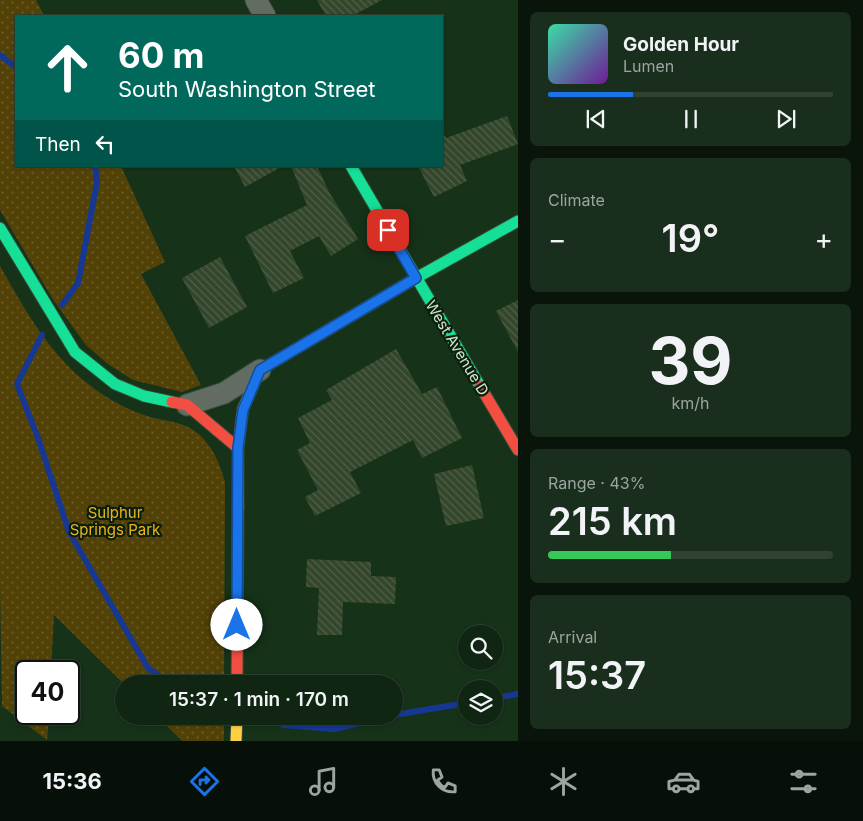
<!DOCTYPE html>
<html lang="en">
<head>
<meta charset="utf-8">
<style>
	body { margin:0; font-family:Inter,sans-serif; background:#192e1c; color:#f1f3f6; height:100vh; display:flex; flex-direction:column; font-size:19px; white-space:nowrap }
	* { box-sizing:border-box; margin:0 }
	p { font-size:16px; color:#9ca5a0 }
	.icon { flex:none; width:28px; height:28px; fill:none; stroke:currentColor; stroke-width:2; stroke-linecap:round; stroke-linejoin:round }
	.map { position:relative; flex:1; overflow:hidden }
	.panel { display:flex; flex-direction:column; gap:12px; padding:12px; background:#09150a; width:345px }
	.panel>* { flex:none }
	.hud { position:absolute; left:15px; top:15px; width:428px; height:152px; border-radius:0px; box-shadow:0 1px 4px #0004,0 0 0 1px #304333; background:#00695c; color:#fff; overflow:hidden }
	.controls { position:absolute; left:458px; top:625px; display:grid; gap:10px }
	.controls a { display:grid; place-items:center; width:45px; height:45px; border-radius:50%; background:#102613; box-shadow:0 1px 4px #0004,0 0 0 1px #304333; font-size:25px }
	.speed { position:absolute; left:15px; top:660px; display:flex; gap:10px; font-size:25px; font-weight:700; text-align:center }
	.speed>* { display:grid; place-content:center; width:65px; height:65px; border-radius:50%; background:#102613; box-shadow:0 1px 4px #0004,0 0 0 1px #304333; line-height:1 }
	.speed .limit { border:2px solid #111; border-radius:8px; background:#fff; color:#111 }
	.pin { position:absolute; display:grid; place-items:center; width:42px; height:42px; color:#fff; margin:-21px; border-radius:10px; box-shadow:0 2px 8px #0006 }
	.me { position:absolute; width:55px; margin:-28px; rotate:0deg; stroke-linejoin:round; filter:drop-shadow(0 0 4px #0008) }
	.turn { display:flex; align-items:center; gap:18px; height:105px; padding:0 20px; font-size:22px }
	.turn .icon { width:65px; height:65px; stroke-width:2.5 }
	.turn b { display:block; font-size:35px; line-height:42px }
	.then { display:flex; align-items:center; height:48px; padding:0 20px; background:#0003; gap:10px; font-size:19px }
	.big { font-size:38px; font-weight:600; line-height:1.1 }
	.panel .widget { flex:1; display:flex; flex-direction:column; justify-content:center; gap:8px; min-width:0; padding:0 18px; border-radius:8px; background:#192e1c }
	.panel .dial { align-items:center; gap:0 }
	.dial b { font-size:65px; line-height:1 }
	.song { display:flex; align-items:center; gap:15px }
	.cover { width:60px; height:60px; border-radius:8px; background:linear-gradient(135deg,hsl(160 70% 55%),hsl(280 70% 35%)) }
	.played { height:5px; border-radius:2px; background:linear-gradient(90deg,#1a73e8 30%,#304333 30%) }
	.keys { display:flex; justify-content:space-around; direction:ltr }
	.heat { display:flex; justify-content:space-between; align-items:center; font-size:28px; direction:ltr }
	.charge { height:8px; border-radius:4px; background:linear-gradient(90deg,#34c759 43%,#304333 0) }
	.trip { position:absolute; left:115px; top:675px; width:288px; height:50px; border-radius:25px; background:#102613; box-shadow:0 1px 4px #0004,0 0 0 1px #304333; font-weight:600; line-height:50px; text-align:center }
	.menu { display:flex; height:80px; justify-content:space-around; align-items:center; background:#060f08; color:#9ca5a0 }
	.menu .icon { width:35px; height:35px }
	.menu .current { color:#1a73e8 }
	.menu b { font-size:22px; color:#f1f3f6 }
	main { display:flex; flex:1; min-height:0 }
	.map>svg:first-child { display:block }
	.park { fill:url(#park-dots) }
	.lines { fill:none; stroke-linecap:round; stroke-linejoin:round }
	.stream { stroke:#173892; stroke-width:6 }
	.building { fill:url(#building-back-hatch) }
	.street-casing { stroke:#354c37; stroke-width:23 }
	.fast-casing { stroke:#354c37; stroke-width:13 }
	.slow-casing { stroke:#354c37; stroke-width:13 }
	.jam-casing { stroke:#354c37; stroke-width:13 }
	.street { stroke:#626c62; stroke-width:21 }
	.fast { stroke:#16e098; stroke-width:11 }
	.slow { stroke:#ffcf43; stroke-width:11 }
	.jam { stroke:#f24e42; stroke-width:11 }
	.route-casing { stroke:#114b97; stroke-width:12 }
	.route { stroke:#1a73e8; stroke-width:9 }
	.labels { text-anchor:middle; stroke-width:4.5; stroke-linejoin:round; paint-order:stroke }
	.street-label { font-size:15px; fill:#cbe5cb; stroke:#0b1f0c }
	.park-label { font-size:15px; fill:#ecb41c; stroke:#0b1f0c }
</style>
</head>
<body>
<main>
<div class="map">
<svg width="518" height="741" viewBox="0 0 518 741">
	<defs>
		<pattern id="park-dots" width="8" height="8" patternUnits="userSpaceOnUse" patternTransform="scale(1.25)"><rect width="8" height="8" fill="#534207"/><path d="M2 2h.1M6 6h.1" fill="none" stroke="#6a5d2a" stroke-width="1.8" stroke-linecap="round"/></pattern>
		<pattern id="building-back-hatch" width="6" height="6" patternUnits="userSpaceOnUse" patternTransform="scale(1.25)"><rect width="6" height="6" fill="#34462c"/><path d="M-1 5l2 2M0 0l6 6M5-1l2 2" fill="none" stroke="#506149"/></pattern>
	</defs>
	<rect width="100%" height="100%" fill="#163219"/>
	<g class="park">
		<polygon points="0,0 36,0 44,16 16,16 16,166 121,166 165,262 141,274 201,385 182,392 133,380 108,364 86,345 54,301 0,210"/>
		<path d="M0,266C24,308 45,347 82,379C101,395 121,407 144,415C155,419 166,420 177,423C205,430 218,456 225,482L224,684H124L54,615L51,671H26V714H49L47,740L2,706L0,586Z"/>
		<polygon points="157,716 224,716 224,741 182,741"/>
	</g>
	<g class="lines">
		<g class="stream">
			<polyline points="0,55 16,67"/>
			<polyline points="62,305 78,283 97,182 95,166"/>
			<polyline points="42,335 17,384 38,438 69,532 148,668 171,684"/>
			<polyline points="494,698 518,694"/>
			<polyline points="394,715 466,703"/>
			<polyline points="283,725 335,729 387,716"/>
		</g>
	</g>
	<g class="building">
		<polygon points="317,0 382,0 352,16 326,16"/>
		<polygon points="507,116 518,144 460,165 467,181 434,197 418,166 441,166 441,129 446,138"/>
		<polygon points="234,166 283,166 245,187"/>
		<polygon points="291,166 317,166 329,192 358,239 331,256 319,236 290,251 304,278 273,293 245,236 307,205"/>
		<polygon points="220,257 247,307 209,328 182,278"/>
		<polygon points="518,300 518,352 496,311"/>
		<polygon points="396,349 422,394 437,387 462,438 422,458 413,440 350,472 361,493 315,516 305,497 318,490 297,450 310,443 298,418 332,400 326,390"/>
		<polygon points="472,465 484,518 446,526 434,474"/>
		<polygon points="307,559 371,562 371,576 396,577 395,604 343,602 342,635 317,635 319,588 306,587"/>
	</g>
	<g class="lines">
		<g class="street-casing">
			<g id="street">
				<polyline points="256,0 265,16"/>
				<polyline points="187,405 224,393 260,370"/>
			</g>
		</g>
		<g class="fast-casing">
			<g id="fast">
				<polyline points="351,166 480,386"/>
				<polyline points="0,228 75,352 115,384 144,396 172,402"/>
				<polyline points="416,278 518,221"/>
			</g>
		</g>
		<g class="slow-casing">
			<g id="slow">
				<polyline points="238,508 238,448 243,409 260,370 416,278"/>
				<polyline points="236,741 237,716"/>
			</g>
		</g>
		<g class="jam-casing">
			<g id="jam">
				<polyline points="480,386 518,450"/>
				<polyline points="172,402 187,405 238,448"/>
				<polyline points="237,684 238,508"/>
			</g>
		</g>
		<use href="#street" class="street"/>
		<use href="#fast" class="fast"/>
		<use href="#slow" class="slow"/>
		<use href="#jam" class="jam"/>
	</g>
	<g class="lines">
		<g class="route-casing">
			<polyline id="route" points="237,625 238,448 243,410 260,370 416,278 388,230"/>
		</g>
		<use href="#route" class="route"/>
	</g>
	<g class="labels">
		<g class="street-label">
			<text transform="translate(457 348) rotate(59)" y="5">West Avenue D</text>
		</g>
		<g class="park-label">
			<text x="115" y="518">Sulphur<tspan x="115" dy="17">Springs Park</tspan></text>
		</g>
	</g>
</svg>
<div class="controls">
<a><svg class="icon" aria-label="search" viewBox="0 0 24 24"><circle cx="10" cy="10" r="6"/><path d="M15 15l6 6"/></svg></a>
<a><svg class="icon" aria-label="layers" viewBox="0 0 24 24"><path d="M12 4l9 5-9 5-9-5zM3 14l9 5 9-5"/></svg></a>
</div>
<div class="speed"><div class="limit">40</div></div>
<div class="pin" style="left:388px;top:230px;background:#d93025"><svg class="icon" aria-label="arrive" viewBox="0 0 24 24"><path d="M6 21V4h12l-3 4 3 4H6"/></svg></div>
<svg class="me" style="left:237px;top:625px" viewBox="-20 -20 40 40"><circle r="19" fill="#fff"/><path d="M0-13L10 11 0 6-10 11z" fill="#1a73e8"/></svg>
<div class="trip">15:37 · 1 min · 170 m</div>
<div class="hud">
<div class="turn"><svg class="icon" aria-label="ahead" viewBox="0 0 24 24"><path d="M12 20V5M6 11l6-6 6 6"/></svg><div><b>60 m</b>South Washington Street</div></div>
<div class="then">Then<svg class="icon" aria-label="left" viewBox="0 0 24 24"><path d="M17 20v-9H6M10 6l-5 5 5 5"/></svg></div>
</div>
</div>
<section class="panel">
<div class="widget">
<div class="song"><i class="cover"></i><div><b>Golden Hour</b><p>Lumen</p></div></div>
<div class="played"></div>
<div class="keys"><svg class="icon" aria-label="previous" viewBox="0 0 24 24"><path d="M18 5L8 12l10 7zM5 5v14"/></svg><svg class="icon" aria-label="pause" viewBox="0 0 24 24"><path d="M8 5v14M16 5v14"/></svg><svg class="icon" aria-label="next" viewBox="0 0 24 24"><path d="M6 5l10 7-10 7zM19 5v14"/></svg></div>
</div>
<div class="widget"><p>Climate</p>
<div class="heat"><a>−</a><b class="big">19°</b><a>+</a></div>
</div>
<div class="widget dial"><b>39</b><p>km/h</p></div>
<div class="widget"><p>Range · 43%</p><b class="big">215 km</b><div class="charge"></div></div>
<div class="widget"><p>Arrival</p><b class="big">15:37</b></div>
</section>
</main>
<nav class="menu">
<b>15:36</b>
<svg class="icon current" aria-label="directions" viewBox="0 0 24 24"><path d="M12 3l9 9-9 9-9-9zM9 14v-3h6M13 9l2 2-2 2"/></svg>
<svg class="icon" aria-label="music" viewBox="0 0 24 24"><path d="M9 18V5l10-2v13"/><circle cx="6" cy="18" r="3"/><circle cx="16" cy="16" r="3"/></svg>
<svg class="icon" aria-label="phone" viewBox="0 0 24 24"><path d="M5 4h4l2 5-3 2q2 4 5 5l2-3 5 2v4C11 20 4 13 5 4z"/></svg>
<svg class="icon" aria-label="climate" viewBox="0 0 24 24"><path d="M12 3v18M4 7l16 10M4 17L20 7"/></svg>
<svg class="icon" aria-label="car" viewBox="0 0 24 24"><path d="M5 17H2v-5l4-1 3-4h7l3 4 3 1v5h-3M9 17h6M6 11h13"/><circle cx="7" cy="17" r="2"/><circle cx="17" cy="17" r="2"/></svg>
<svg class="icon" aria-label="filters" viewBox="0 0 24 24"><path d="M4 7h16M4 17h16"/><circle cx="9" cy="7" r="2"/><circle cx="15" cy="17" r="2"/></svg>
</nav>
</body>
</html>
